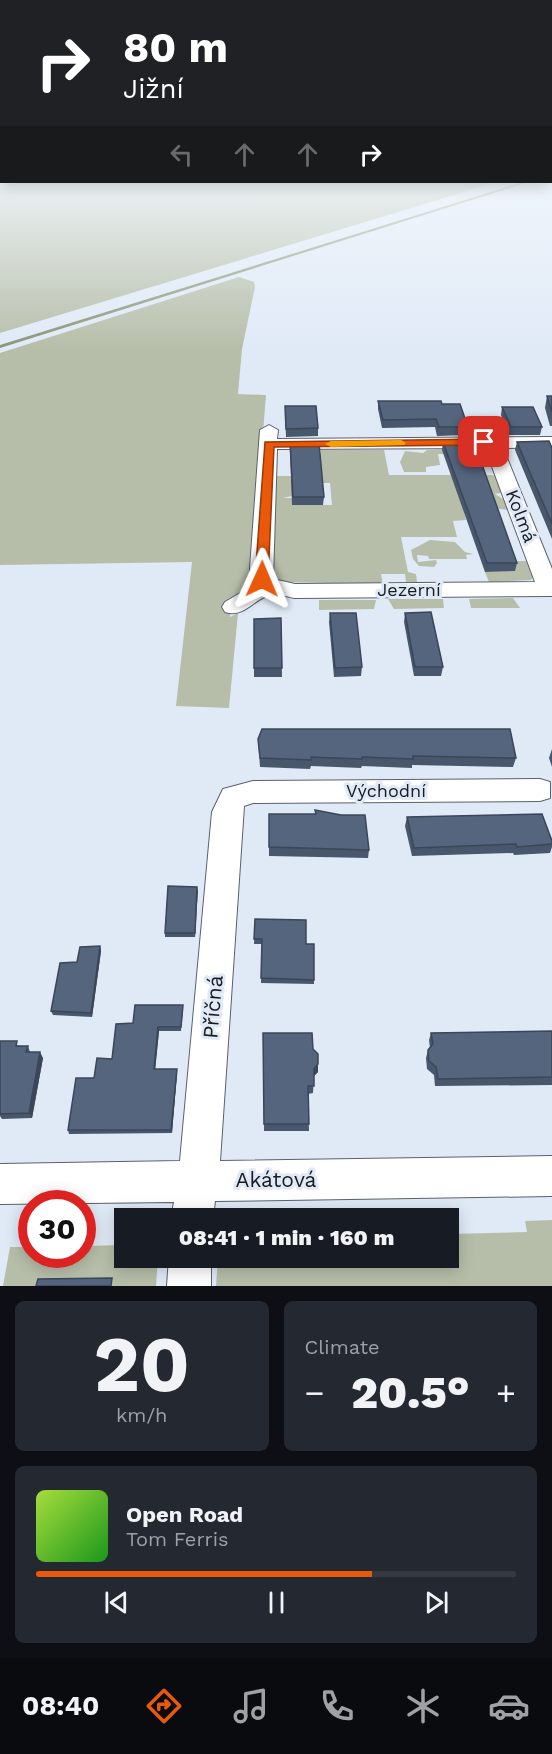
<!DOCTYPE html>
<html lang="en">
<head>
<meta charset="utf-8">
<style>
	body { margin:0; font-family:"Work Sans",sans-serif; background:#242831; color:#f1f3f6; height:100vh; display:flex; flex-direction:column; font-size:22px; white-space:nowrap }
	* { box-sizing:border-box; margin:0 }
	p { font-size:20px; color:#9ea1a6 }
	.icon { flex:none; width:33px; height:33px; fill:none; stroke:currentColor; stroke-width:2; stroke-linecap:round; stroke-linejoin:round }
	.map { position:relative; height:1286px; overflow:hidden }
	.sheet { display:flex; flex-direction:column; gap:15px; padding:15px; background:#0d0f14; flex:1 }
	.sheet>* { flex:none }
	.hud { position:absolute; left:0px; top:0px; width:552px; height:183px; box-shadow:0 3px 15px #0003; background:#202124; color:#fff; overflow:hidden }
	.speed { position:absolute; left:18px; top:1190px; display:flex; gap:12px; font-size:30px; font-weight:700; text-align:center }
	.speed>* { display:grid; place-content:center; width:78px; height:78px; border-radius:50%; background:#171b24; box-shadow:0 3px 15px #0003; line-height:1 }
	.speed .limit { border:9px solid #d22; background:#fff; color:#111 }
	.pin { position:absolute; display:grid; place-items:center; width:51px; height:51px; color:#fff; margin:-26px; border-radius:12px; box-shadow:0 3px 9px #0006 }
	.me { position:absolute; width:66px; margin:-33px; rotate:1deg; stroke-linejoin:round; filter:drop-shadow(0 0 4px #0008) }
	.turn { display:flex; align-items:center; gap:21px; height:126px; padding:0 24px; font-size:27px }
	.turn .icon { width:78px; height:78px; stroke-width:2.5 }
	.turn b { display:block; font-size:42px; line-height:51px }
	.lanes { display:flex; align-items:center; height:57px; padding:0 24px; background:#0003; justify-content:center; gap:30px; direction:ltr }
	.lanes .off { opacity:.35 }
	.big { font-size:45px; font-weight:800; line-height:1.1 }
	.sheet .tile { flex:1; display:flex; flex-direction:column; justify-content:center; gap:9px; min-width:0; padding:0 21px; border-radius:9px; background:#242831 }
	.sheet .dial { align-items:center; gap:0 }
	.dial b { font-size:78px; line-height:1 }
	.song { display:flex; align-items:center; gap:18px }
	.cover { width:72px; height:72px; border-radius:9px; background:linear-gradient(135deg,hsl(80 70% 55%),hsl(120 70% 35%)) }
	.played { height:6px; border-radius:3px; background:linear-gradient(90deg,#ea580c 70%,#363941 70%) }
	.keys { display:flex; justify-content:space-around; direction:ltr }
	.heat { display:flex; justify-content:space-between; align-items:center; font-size:33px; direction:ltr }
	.sheet .tiles { flex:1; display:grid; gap:15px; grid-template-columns:1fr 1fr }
	.tile:last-child { grid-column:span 2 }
	.trip { position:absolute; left:114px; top:1208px; width:345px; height:60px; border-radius:0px; background:#171b24; box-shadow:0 3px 15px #0003; font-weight:800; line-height:60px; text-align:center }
	.tab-bar { display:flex; height:96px; justify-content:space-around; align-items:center; background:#090b0e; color:#9ea1a6 }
	.tab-bar .icon { width:42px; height:42px }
	.tab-bar .selected { color:#ea580c }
	.tab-bar b { font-size:27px; color:#f1f3f6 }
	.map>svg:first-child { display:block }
	.green { fill:#b6bea9; fill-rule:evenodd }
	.water { fill:#8a9578 }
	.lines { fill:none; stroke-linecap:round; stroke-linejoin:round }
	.minor-casing { stroke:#59616d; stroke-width:2 }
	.minor { fill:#fff; fill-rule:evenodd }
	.wall { fill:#48576c }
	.shaded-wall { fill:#3b4758 }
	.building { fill:#54657d; stroke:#3b4758; stroke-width:1.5 }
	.route { fill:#ea580c; stroke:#983908; stroke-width:1.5 }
	.slow { fill:#f59e0b }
	.labels { text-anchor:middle; stroke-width:6; stroke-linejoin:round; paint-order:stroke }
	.street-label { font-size:18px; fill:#171a1f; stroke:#e0eaf7 }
	.near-street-label { font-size:21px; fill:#171a1f; stroke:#e0eaf7 }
</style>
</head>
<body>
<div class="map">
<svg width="552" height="1286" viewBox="0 0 552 1286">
	<rect width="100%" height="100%" fill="#e0eaf7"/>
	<g class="green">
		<polygon points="0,168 2,182 497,182 0,333"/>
		<polygon points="239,277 254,282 255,287 242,349 238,394 266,395 261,458 258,460 257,476 259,479 253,520 252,578 245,590 232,598 230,617 238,613 229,708 176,706 192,562 0,565 0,353"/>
		<polygon points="472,449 474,454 438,454 440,465 426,467 426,472 404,472 400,462 405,451 423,453 427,450"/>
		<path d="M321,450H384L389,475H491L499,477L505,492L495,494L506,501L508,510L462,504L466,520L453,521L457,537H401L408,572L416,574L417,582H406L405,574H381L383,584L278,582L272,578L273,476H311L320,460ZM292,483H330L332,505H293L292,498H283L292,496Z"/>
		<polygon points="430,540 455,542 465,552 473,554 466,555 467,559 429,559 428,556 417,555 418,562 436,560 437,563 434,567 419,566 413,559 411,550"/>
		<polygon points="511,561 530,561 533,577 531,580 489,582 485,572 514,571"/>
		<polygon points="513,598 520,608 471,608 469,599"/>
		<polygon points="388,599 443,599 444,608 394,609"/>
		<polygon points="319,600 376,600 374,609 319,610"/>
		<polygon points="552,1220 552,1286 216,1286 218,1257 448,1257 449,1234 527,1232 525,1221"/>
		<polygon points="124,1245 124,1257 158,1257 156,1286 3,1286 10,1247 31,1247 32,1254 82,1254 83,1246"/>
	</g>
	<polygon class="water" points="523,182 529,182 0,348 0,345"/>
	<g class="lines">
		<g class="minor-casing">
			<g id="minor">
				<path d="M269,425L278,430L277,439L552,437V447L503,448L552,569V596L295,598C288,597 277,593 270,595C253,599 245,618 225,612L222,607L225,602L254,585L250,568L260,430ZM485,448L535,582L295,584L273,579L277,449Z"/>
				<polygon points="540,779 550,782 550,798 540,801 253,803 244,806 220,1161 552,1156 552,1196 215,1201 213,1218 171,1218 174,1202 0,1204 0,1164 180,1161 212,812 223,789 253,781"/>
				<polygon points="169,1257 211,1257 211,1286 167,1286"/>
			</g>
		</g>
		<use href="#minor" class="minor"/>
	</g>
	<g class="wall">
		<polygon points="547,396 552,396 552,426 550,426 545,408"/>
		<polygon points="378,401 442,404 468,427 467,435 437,436 435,427 382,428 378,409"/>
		<polygon points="502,407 542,427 540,435 509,435 501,415"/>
		<polygon points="285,414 318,428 318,436 286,437"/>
		<polygon points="443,442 517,563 515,571 485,572 442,450"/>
		<polygon points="517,442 552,448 552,539 515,450"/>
		<polygon points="290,451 324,497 323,505 292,505"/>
		<polygon points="330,613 362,667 361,676 334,677 329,622"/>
		<polygon points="405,613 443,667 441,676 414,676 404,622"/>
		<polygon points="281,618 282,677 254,677 254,619"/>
		<polygon points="258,739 516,758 513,767 412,765 412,768 362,766 361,768 311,766 310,769 260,767"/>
		<polygon points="552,749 552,767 549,758"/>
		<polygon points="269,814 369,850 368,858 269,856"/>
		<polygon points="407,817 552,841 552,847 550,853 514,855 513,853 412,856 405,826"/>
		<polygon points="197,887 195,937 165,937 165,933"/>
		<polygon points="255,919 306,944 314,944 314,984 261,983 262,944 254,944"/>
		<polygon points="100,946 101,951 92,1017 53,1015 51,1011"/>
		<polygon points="183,1009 181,1031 159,1031 155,1069 177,1069 177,1073 172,1133 69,1134 68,1130 94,1078 112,1059"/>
		<polygon points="552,1031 552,1085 435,1086 434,1075 427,1069 426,1058 428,1050 430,1048 429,1040 431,1033"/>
		<polygon points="263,1033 313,1049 318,1064 318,1072 314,1076 313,1093 308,1094 309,1131 264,1131"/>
		<polygon points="0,1041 20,1046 28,1046 30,1052 43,1058 32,1118 2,1119 0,1116"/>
	</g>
	<g class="shaded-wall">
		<polygon points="197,887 198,891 195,937 195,933"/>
		<polygon points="100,946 101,951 92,1017 91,1013"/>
		<polygon points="158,1027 159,1031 155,1072 154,1069"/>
		<polygon points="40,1052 43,1058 32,1118 29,1113"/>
		<polygon points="318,1064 318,1072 313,1077 314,1069"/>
		<polygon points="177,1069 177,1073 172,1133 171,1130"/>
	</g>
	<g class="building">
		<polygon points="547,396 552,396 552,412"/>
		<polygon points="378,401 441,401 442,404 460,404 468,427 439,427 436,419 383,420"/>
		<polygon points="285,406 316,406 318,428 286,429"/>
		<polygon points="502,407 533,407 542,427 511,427"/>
		<polygon points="549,441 552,448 552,524 517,442"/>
		<polygon points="443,442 474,442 517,563 487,563"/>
		<polygon points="290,443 319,443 324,497 293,497"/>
		<polygon points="431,612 443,667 415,667 405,613"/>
		<polygon points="330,613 356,613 362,667 335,668"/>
		<polygon points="281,618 282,668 254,668 254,619"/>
		<polygon points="262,729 510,729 516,758 413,756 413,759 362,757 362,759 311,757 311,760 260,758 258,739"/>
		<polygon points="315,810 341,815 365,815 369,850 269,847 269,814 316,814"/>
		<polygon points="542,814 552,841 552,844 517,847 516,844 414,848 407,817"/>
		<polygon points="168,886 197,887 195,933 165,933"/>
		<polygon points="255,919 306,920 306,944 314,944 314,980 261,978 262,939 254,939"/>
		<polygon points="100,946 91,1013 51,1011 60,963 77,962 80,947"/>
		<polygon points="135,1005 183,1005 181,1027 158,1027 154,1069 177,1069 171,1130 68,1130 76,1078 94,1078 97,1058 112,1059 116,1024 133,1023"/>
		<polygon points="552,1031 552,1077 438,1079 436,1067 429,1061 428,1050 433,1044 431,1033"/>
		<polygon points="263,1033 312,1033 313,1049 318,1054 318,1064 314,1069 314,1086 308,1086 309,1124 264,1124"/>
		<polygon points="0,1041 17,1041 16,1046 28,1046 26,1052 40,1052 29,1113 0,1114"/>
		<polygon points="112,1278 111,1286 36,1286 38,1279"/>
	</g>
	<linearGradient id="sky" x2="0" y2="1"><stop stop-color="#82a8bb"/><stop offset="0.48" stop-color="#f1f6fb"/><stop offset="1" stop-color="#f1f6fb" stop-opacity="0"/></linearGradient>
	<rect width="552" height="349" fill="url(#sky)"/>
	<polygon class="route" points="484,439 489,442 488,445 274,447 268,579 262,583 255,579 265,442"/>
	<polygon class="slow" points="401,440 406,443 404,445 331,447 325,444 331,441"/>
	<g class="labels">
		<g class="street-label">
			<text transform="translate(521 516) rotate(69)" y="6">Kolmá</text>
			<text x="409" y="596">Jezerní</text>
			<text x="386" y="797">Východní</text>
		</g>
		<g class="near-street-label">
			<text transform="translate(213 1007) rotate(-85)" y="7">Příčná</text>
			<text x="276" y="1187">Akátová</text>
		</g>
	</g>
</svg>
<div class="speed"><div class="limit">30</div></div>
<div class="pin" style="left:484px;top:442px;background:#d93025"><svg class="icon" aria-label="arrive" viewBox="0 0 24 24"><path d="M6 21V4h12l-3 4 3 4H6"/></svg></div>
<svg class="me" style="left:262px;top:579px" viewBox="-20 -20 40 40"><path d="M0-17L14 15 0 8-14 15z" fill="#ea580c" stroke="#fff" stroke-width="4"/></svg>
<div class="trip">08:41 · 1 min · 160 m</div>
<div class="hud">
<div class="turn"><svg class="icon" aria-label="right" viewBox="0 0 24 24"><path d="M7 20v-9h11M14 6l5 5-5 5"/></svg><div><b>80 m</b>Jižní</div></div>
<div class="lanes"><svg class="icon off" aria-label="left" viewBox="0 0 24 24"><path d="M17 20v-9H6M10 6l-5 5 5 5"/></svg><svg class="icon off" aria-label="ahead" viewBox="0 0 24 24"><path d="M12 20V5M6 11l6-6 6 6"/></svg><svg class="icon off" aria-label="ahead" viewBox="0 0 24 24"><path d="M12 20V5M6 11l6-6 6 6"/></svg><svg class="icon" aria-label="right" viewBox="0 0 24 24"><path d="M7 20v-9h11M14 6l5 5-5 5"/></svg></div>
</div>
</div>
<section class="sheet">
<div class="tiles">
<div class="tile dial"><b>20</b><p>km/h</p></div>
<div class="tile"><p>Climate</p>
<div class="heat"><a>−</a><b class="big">20.5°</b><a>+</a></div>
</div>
<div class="tile">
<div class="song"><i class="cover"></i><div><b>Open Road</b><p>Tom Ferris</p></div></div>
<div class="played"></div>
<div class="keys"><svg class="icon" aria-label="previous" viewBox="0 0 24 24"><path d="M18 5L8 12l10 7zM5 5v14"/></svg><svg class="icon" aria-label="pause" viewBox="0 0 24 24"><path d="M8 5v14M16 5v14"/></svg><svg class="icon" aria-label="next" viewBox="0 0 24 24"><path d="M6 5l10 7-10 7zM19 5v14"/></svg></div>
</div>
</div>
</section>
<nav class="tab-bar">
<b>08:40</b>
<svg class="icon selected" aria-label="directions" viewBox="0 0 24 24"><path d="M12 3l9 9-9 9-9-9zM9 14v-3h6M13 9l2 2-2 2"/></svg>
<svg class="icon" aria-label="music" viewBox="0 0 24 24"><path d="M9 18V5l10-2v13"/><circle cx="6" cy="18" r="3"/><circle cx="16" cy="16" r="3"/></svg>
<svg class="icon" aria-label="phone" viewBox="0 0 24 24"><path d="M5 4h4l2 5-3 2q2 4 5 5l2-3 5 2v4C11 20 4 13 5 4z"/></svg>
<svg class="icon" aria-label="climate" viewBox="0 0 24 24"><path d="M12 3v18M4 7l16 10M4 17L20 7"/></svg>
<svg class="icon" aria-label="car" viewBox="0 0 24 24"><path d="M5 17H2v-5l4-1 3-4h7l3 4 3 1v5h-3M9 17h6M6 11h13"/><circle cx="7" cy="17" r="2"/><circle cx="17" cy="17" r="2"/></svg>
</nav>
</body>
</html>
